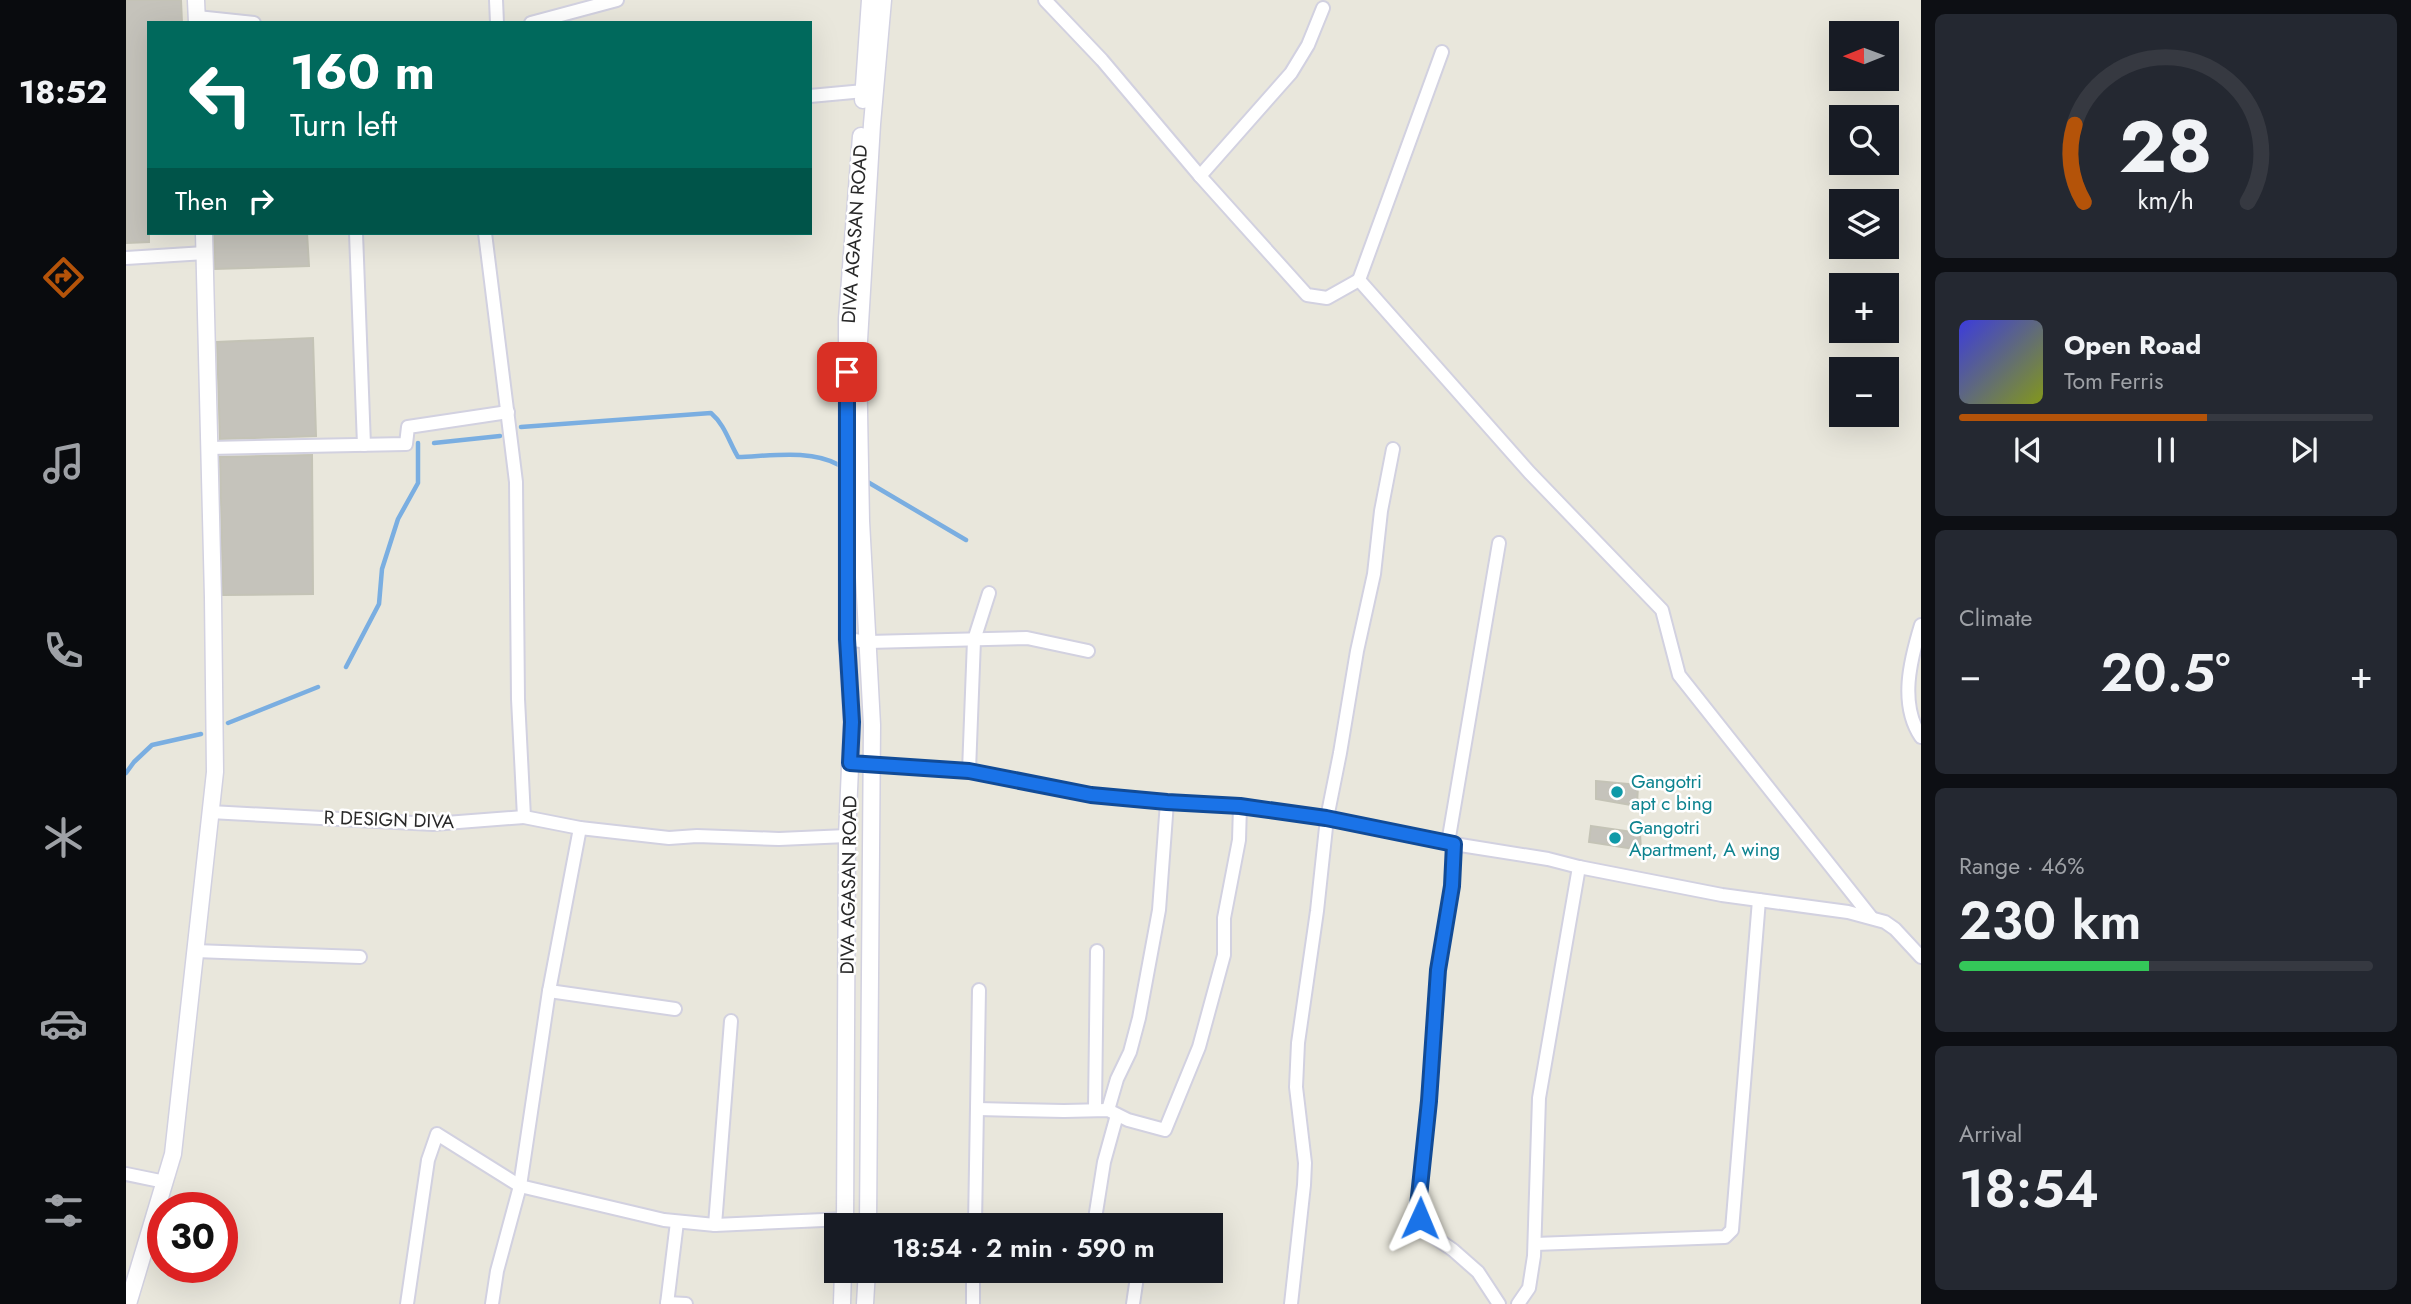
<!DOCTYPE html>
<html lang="en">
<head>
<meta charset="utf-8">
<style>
	body { margin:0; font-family:Jost,sans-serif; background:#242831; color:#f1f3f6; height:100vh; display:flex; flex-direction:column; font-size:26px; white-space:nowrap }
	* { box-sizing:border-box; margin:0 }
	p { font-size:23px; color:#9ea1a6 }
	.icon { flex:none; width:38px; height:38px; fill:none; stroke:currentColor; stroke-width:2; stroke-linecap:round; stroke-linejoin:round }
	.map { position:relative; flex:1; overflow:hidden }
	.panel { display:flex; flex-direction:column; gap:14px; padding:14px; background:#0d0f14; width:490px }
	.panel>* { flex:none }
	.hud { position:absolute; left:21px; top:21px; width:665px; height:214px; border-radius:0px; box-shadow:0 7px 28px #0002; background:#00695c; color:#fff; overflow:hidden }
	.needle { width:46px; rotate:269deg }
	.controls { position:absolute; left:1703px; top:21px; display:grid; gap:14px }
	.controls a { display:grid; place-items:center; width:70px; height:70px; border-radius:0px; background:#171b24; box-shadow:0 7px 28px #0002; font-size:35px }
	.speed { position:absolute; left:21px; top:1192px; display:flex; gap:14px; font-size:35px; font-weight:700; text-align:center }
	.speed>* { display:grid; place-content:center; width:91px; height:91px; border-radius:50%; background:#171b24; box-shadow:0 7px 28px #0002; line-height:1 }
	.speed .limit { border:10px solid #d22; background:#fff; color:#111 }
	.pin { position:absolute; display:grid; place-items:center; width:60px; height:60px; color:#fff; margin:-30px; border-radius:14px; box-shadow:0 4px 10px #0006 }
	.me { position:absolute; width:77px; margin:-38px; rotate:1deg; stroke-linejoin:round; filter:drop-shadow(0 0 5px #0008) }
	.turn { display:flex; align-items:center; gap:24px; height:147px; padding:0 28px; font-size:32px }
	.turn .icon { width:91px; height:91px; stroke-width:2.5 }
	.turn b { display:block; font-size:49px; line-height:60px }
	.then { display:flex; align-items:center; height:66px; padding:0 28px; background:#0003; gap:14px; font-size:26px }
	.big { font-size:52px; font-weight:600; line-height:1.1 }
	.panel .tile { flex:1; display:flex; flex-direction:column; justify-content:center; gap:10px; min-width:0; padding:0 24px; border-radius:10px; background:#242831 }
	.panel .dial { align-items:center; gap:0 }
	.dial svg { height:182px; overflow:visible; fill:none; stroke:#363941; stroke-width:7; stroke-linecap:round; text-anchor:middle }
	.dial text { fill:#f1f3f6; stroke:none }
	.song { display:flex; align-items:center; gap:21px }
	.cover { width:84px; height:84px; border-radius:10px; background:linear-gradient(135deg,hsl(240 70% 55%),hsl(70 70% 35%)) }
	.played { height:7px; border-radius:4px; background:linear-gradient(90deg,#b45309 60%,#363941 60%) }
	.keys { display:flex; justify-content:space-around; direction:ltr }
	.heat { display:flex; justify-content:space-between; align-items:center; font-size:38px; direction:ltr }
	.charge { height:10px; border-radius:5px; background:linear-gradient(90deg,#34c759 46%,#363941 0) }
	.trip { position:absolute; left:698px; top:1213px; width:399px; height:70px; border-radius:0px; background:#171b24; box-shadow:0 7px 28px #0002; font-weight:600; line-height:70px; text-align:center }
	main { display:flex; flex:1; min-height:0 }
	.menu { display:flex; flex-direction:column; width:126px; justify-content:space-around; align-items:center; background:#090b0e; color:#9ea1a6 }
	.menu .icon { width:49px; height:49px }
	.menu .active { color:#b45309 }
	.menu b { font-size:32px; color:#f1f3f6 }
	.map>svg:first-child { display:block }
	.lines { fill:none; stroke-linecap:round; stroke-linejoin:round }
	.stream { stroke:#7aaee1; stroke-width:4.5 }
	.building { fill:#c5c3bb; stroke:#c4c3b6; stroke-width:2 }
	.minor-casing { stroke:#d2d1e0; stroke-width:16 }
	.tertiary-casing { stroke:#d2d1e0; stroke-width:19 }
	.minor { stroke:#fff; stroke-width:12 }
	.tertiary { stroke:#fff; stroke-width:16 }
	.route-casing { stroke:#114b97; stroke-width:18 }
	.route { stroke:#1a73e8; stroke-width:12 }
	.culture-dot { fill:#0f9aa8; stroke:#fff; stroke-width:2.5 }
	.labels { text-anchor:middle; stroke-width:5; stroke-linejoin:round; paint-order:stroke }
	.street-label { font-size:19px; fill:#292929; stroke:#fff }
	.culture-label { font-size:19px; fill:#0d838f; stroke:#fff; text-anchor:start }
</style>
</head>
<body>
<main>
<nav class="menu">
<b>18:52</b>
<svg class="icon active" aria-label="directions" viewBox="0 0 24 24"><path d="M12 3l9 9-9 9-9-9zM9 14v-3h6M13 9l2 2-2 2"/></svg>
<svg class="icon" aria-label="music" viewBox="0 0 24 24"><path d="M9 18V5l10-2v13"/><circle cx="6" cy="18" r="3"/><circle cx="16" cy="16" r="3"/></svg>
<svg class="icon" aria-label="phone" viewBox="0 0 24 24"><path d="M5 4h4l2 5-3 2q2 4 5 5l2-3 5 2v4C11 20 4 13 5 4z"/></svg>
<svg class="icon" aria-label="climate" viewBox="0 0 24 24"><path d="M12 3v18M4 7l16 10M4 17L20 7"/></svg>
<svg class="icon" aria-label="car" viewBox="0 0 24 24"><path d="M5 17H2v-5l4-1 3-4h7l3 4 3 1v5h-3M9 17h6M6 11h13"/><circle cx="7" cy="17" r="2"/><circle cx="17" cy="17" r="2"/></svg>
<svg class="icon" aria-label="filters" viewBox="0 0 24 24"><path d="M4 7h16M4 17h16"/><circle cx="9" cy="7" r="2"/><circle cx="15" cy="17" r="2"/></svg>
</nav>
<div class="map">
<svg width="1795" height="1304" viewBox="0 0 1795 1304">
	<rect width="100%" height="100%" fill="#e9e7dc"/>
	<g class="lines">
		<g class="stream">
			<path d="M395,427L585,413C599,425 603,442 612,457C644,456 685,449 713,465"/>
			<polyline points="308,443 374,436"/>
			<polyline points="740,481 840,540"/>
			<polyline points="220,667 253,604 256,569 272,519 292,483 292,443"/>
			<polyline points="102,723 192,687"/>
			<polyline points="0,773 8,762 26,745 75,734"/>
		</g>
	</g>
	<g class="building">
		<polygon points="0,0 55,0 56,23 23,23 23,242 0,243"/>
		<polygon points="88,233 181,233 183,266 89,269"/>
		<polygon points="187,338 190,436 94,439 91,342"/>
		<polygon points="186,455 187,594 97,595 94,457"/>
		<polygon points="1470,781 1512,785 1511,806 1470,799"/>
		<polygon points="1465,826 1514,833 1515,850 1463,842"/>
	</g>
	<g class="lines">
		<g class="minor-casing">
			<g id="minor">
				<polyline points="370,0 371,23"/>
				<polyline points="919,0 976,60 1074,176 1181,295 1201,298 1233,280 1403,472 1536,610 1553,675 1745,917"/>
				<polyline points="71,17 128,23"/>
				<polyline points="405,23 491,0"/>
				<polyline points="684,96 738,91"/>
				<polyline points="1074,176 1165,73 1182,45 1197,8"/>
				<polyline points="230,233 238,445"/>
				<polyline points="0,258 79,253"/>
				<polyline points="1233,280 1316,52"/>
				<polyline points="83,448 280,444 282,427 382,412"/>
				<path d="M1795,625C1784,661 1773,704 1795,737"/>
				<polyline points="721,639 742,642 901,638 962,651"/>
				<polyline points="724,763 843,771 965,795 1041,802 1114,806 1201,818 1328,844 1422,859 1453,867 1596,895 1722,912 1759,922 1769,929 1795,957"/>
				<polyline points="843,771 848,640 863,593"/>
				<polyline points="84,812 307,824 398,817 392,699 390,482 359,233"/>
				<polyline points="398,817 454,828 543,838 571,836 653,839 721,836"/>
				<polyline points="1322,843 1373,543"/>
				<polyline points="1328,844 1326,886 1312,970 1303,1101 1292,1206 1298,1230 1327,1250 1352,1272 1373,1304"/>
				<polyline points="69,951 234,957"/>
				<polyline points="423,991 549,1009"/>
				<polyline points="852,1109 938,1111 982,1110 1002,1120 1039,1130 1073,1047 1098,955 1098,918 1113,840 1114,806"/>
				<polyline points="969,1109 971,951"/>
				<polyline points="982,1110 991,1079 1004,1052 1013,1018 1033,910 1041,802"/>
				<polyline points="0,1174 39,1182"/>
				<polyline points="589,1225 605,1021"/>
				<polyline points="849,1225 853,990"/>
				<polyline points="968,1225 978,1162 991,1115"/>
				<polyline points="1409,1244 1599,1237 1606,1230 1633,900"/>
				<polyline points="541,1303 560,1304"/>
				<polyline points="281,1304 302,1160 311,1134 394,1186 538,1220 589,1225 720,1219"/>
				<polyline points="366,1304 371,1271 394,1186 423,991 454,828"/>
				<polyline points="541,1304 551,1222"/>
				<polyline points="847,1304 847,1270"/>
				<polyline points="1007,1304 1012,1270"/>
				<polyline points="1165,1304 1178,1185 1179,1163 1170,1087 1172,1043 1191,911 1201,818 1214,753 1231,651 1248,574 1255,511 1267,449"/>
				<polyline points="1392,1304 1403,1288 1408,1256 1413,1098 1453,867"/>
			</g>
		</g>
		<g class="tertiary-casing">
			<g id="tertiary">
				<polyline points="70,0 71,23"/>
				<polyline points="737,100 744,0"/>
				<polyline points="719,1225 721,836 726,722 721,639 721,319 735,136"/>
				<polyline points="742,1225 746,725 735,521 732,357 746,124 757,0"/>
				<polyline points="2,1304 47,1154 89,772 87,598 78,233"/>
				<polyline points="716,1304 717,1270"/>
				<polyline points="739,1304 741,1270"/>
			</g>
		</g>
		<use href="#minor" class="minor"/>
		<use href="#tertiary" class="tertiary"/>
	</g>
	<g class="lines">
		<g class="route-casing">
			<polyline id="route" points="721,372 721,639 726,722 724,763 843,771 965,795 1041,802 1114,806 1200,818 1328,844 1326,886 1312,970 1303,1101 1292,1206 1294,1218"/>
		</g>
		<use href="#route" class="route"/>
	</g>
	<g class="culture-dot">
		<circle cx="1491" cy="792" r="7"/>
		<circle cx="1489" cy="838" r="7"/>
	</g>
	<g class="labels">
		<g class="street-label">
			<text transform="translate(728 234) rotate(-86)" y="7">DIVA AGASAN ROAD</text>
			<text transform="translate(263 819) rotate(2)" y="7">R DESIGN DIVA</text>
			<text transform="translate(722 885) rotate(-89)" y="7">DIVA AGASAN ROAD</text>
		</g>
		<g class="culture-label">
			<text x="1505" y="788">Gangotri<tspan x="1505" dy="22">apt c bing</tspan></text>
			<text x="1503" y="834">Gangotri<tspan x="1503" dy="22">Apartment, A wing</tspan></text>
		</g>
	</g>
</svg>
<div class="controls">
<a><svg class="needle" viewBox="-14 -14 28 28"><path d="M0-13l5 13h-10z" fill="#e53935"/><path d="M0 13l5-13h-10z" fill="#9ea1a6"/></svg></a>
<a><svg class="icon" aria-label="search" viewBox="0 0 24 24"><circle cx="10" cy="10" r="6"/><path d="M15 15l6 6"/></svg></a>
<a><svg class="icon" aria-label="layers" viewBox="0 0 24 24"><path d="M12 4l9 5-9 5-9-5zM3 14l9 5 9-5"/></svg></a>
<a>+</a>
<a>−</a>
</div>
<div class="speed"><div class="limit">30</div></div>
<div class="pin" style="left:721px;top:372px;background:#d93025"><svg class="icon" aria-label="arrive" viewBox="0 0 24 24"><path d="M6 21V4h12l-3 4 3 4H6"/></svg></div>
<svg class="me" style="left:1294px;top:1218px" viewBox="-20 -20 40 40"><path d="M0-17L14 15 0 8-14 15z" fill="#1a73e8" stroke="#fff" stroke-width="4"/></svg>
<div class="trip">18:54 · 2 min · 590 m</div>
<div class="hud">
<div class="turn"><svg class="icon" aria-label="left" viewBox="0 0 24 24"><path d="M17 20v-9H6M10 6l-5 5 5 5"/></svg><div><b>160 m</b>Turn left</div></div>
<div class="then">Then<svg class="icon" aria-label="right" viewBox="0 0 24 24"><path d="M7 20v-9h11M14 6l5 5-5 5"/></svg></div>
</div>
</div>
<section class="panel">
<div class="tile dial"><svg viewBox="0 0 100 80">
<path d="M14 69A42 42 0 1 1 86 69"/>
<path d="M14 69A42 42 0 0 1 10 35" stroke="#b45309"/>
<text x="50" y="56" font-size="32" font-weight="700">28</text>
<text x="50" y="72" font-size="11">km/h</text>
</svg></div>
<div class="tile">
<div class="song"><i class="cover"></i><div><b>Open Road</b><p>Tom Ferris</p></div></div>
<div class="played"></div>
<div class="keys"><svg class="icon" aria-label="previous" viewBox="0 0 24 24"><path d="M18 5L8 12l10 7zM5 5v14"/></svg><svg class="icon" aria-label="pause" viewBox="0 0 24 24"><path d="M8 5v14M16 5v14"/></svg><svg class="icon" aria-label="next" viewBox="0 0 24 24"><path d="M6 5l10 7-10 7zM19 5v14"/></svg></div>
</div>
<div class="tile"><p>Climate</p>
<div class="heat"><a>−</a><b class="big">20.5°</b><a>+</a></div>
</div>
<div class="tile"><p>Range · 46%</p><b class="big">230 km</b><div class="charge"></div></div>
<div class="tile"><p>Arrival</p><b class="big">18:54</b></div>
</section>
</main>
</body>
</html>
